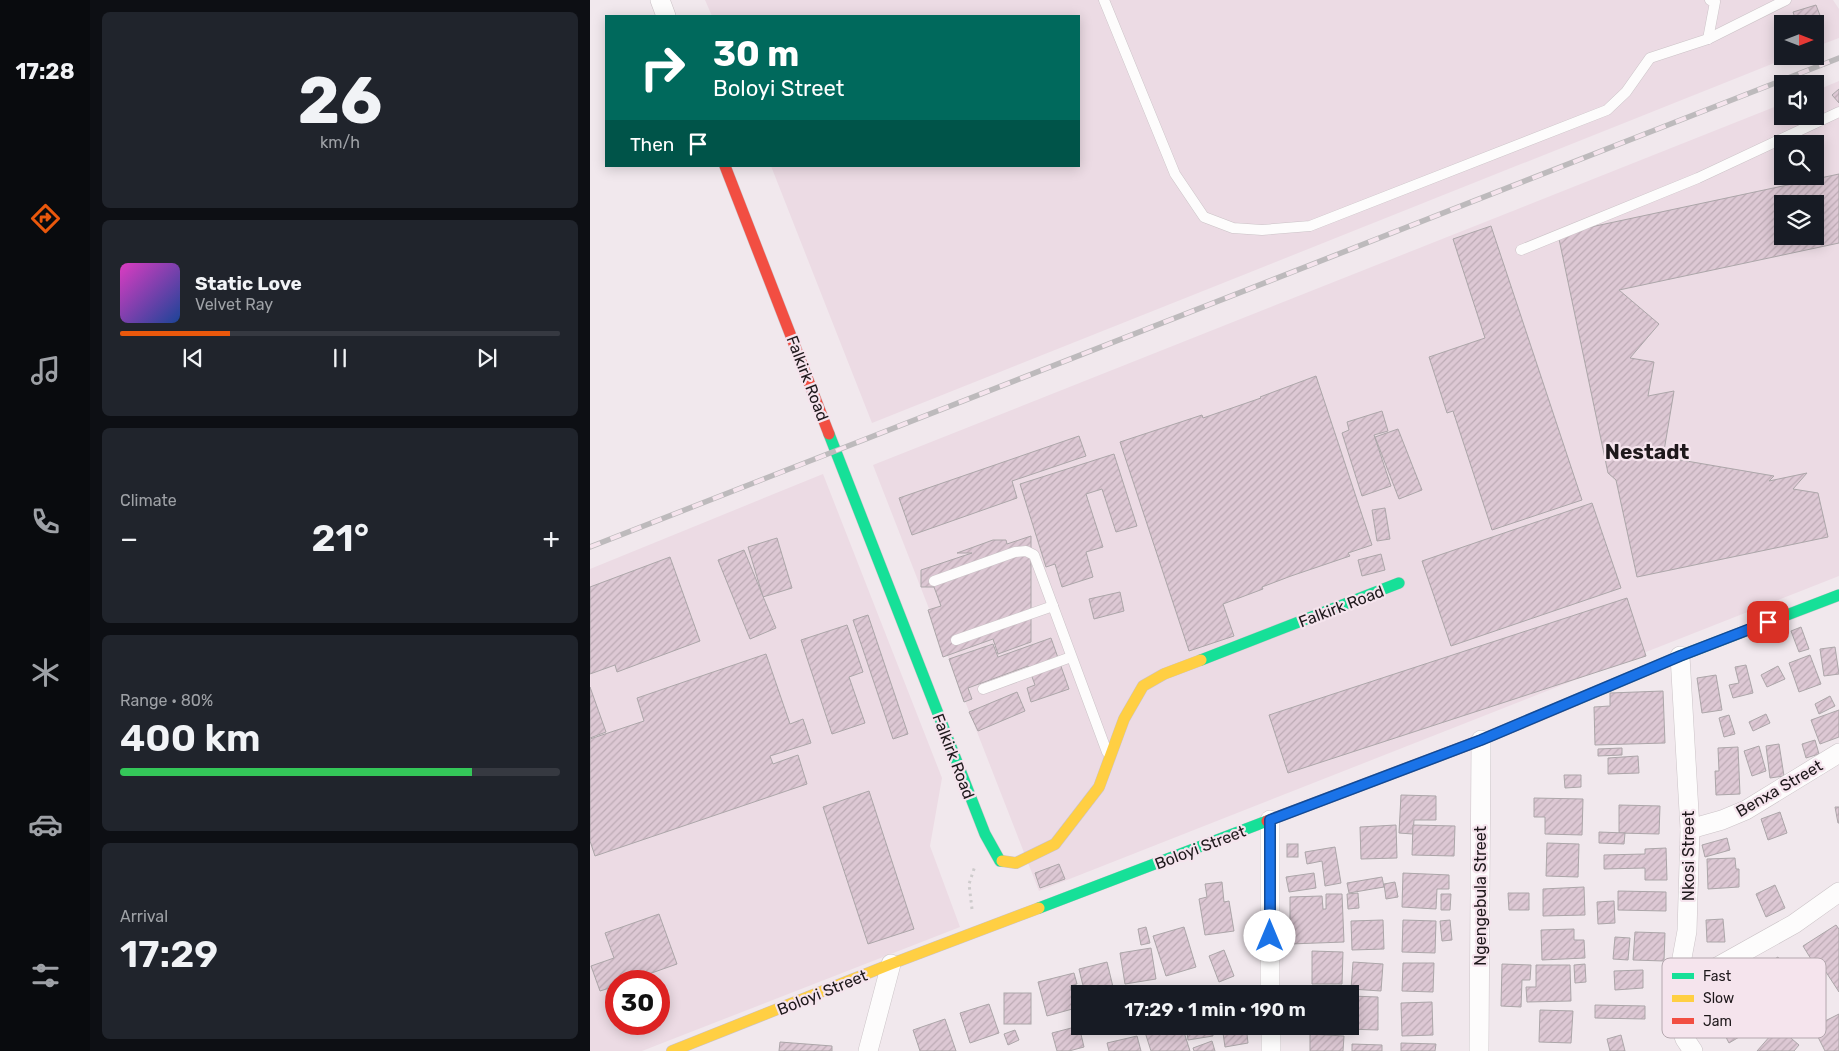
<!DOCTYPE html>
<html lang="en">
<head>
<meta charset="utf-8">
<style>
	body { margin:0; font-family:Rubik,sans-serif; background:#20242c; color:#f1f3f6; height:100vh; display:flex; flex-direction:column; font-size:19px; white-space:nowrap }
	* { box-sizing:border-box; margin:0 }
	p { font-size:16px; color:#9ea1a6 }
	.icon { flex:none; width:28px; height:28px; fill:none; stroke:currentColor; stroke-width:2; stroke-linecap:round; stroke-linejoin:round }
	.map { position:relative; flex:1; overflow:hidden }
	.panel { display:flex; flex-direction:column; gap:12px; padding:12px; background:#0d0f14; width:500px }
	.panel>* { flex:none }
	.guide { position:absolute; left:15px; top:15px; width:475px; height:152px; border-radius:0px; box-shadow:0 2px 12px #0003; background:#00695c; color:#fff; overflow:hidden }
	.needle { width:32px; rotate:90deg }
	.buttons { position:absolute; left:1184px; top:15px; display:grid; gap:10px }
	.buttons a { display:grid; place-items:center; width:50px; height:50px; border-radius:0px; background:#171b24; box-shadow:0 2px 12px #0003; font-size:25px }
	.speed { position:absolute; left:15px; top:970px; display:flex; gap:10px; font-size:25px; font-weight:700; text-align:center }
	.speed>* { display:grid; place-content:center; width:65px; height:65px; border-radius:50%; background:#171b24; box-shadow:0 2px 12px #0003; line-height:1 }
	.speed .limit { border:8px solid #d22; background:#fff; color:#111 }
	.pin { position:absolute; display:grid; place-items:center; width:42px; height:42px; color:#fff; margin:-21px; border-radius:10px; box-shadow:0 2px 8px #0006 }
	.me { position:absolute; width:55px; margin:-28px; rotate:0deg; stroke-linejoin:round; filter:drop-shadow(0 0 4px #0008) }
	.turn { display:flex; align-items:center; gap:18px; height:105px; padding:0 25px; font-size:22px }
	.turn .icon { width:65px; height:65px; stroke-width:2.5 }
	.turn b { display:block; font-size:35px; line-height:42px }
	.then { display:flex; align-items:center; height:48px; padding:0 25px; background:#0003; gap:10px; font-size:19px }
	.big { font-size:38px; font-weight:600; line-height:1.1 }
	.panel .card { flex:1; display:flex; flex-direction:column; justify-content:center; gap:8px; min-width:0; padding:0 18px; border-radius:8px; background:#20242c }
	.panel .dial { align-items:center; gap:0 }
	.dial b { font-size:65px; line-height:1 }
	.song { display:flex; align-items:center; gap:15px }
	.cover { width:60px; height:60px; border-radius:8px; background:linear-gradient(135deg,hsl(310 70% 55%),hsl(220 70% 35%)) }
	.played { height:5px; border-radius:2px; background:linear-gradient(90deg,#ea580c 25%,#363941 25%) }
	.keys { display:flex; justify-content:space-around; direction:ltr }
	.heat { display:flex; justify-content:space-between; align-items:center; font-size:28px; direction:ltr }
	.charge { height:8px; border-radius:4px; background:linear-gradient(90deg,#34c759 80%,#363941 0) }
	.trip { position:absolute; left:481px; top:985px; width:288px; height:50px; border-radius:0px; background:#171b24; box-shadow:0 2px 12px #0003; font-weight:600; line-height:50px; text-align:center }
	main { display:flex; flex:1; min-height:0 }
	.tabs { display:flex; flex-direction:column; width:90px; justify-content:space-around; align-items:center; background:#090b0e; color:#9ea1a6 }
	.tabs .icon { width:35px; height:35px }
	.tabs .current { color:#ea580c }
	.tabs b { font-size:22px; color:#f1f3f6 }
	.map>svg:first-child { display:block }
	.built { fill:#ecdbe4; fill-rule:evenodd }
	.building { fill:url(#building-hatch); stroke:#aca6a9; fill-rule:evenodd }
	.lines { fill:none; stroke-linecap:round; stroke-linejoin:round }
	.lane-casing { stroke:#cbc3c7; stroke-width:11 }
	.street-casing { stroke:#cbc3c7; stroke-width:20 }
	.fast-casing { stroke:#cbc3c7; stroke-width:12 }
	.slow-casing { stroke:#cbc3c7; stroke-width:12 }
	.jam-casing { stroke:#cbc3c7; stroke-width:12 }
	.path { stroke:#cecbcc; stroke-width:3; stroke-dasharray:2.5 4; stroke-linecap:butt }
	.lane { stroke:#fdfcfc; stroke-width:10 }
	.street { stroke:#fdfcfc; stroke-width:19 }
	.fast { stroke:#16e098; stroke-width:11 }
	.slow { stroke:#ffcf43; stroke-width:11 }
	.jam { stroke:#f24e42; stroke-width:11 }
	.rail-casing { stroke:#bdbabc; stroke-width:5.5 }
	.rail { stroke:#f5e4ed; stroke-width:4; stroke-dasharray:11; stroke-linecap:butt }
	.route-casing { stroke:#114b97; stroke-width:12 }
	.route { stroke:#1a73e8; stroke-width:9 }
	.labels { text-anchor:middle; stroke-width:4.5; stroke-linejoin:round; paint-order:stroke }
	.street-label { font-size:16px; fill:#1e181b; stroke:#f5e4ed }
	.district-label { font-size:21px; font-weight:bold; fill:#1e181b; stroke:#f5e4ed }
	.key { fill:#f5e4ed; stroke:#b4a7ae; stroke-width:1 }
	.key-label { font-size:14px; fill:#1e181b }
</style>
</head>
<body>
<main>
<nav class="tabs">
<b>17:28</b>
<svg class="icon current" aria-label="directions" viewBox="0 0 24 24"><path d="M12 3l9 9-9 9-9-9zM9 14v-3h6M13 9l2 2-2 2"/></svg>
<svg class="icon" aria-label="music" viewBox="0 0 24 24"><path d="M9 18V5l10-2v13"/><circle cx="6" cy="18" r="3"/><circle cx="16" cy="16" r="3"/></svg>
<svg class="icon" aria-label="phone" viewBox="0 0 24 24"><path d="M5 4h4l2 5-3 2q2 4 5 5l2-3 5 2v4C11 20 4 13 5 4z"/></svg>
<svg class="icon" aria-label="climate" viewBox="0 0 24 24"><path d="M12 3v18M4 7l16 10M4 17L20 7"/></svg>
<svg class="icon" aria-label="car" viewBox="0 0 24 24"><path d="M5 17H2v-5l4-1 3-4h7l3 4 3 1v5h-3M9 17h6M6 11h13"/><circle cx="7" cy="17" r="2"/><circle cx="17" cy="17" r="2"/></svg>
<svg class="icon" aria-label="filters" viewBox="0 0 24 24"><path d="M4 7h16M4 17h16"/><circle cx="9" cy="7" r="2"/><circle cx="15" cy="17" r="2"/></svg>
</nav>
<section class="panel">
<div class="card dial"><b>26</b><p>km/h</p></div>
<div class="card">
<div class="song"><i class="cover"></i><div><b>Static Love</b><p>Velvet Ray</p></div></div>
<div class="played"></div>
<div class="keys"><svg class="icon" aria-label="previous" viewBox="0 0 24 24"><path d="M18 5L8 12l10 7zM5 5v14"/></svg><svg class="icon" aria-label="pause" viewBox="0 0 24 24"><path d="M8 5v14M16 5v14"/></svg><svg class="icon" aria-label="next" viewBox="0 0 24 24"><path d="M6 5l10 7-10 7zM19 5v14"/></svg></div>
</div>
<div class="card"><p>Climate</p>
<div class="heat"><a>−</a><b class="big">21°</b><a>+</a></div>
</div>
<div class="card"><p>Range · 80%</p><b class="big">400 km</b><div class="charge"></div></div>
<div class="card"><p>Arrival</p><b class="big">17:29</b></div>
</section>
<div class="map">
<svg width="1249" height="1051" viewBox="0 0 1249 1051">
	<defs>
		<pattern id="building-hatch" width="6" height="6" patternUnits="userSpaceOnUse" patternTransform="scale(1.25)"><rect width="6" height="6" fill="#ddc8d4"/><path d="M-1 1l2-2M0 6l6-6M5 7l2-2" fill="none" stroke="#bdabb5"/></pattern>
	</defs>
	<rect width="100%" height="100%" fill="#f1e8ed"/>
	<g class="built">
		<polygon points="115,0 1243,0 1249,9 1249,38 1225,47 1225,24 1192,24 1192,56 1202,56 282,423 181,166 489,166 489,16 122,16"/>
		<path d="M1249,81V576L449,891L283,465L1192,104V116H1225V91ZM1192,144H1225V176H1192ZM1192,204H1225V236H1192Z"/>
		<path d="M233,474L352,778L340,846L370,927L52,1051H0V569ZM26,981H69V1024H26Z"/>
	</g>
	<g class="building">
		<polygon points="1226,5 1231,18 1213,24 1207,24 1203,12"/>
		<polygon points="1249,89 1249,103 1242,95"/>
		<path d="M1249,174V243L1029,290L1069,324L1040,358L1064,362L1058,396L1084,391L1073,457L1184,476L1179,481L1217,473L1203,489L1228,493L1238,537L1047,577L1026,480L1018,473L968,234ZM1192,204H1225V236H1192Z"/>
		<polygon points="901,226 992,500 902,530 863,411 857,413 839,357 895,338 863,239"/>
		<polygon points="726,376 782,545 758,553 760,556 701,576 672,587 673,589 633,604 644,636 599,651 530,442 612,415 613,418 671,398 670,397"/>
		<polygon points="792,411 798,431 784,435 801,486 772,496 752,433 759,430 757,422"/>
		<polygon points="808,429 832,490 809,499 785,437"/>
		<polygon points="489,436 496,456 422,481 427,498 322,535 309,498"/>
		<polygon points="524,454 547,526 526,532 512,489 496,494 513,547 496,552 503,577 472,587 465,564 456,567 430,484"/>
		<polygon points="1002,503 1031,588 861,646 832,561"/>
		<polygon points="795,508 800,539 787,541 782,510"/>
		<polygon points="441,536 441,642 408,654 403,639 353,657 338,610 351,606 344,587 331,587 331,570 382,553 367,553 403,540 416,540 417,544"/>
		<polygon points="187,538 202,588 173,597 158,547"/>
		<polygon points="154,550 186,628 160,639 128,560"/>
		<polygon points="791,554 795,570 772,576 768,560"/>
		<polygon points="80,557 110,641 27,672 25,665 0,674 0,587"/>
		<polygon points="530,592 534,611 504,619 499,599"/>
		<polygon points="1037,598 1056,656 698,773 679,715"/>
		<polygon points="278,615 318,734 303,739 263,620"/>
		<polygon points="257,625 273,672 259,677 275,723 242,734 211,640"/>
		<polygon points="1211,627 1219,649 1209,652 1201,631"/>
		<polygon points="461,638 479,689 441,702 437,688 445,685 438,666 378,688 382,699 374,702 359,659 403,644 408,657"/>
		<polygon points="1245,647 1249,674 1234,676 1230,649"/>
		<polygon points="176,654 200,724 213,719 221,743 180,756 183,764 208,755 217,784 5,856 0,841 0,739 54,721 47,698"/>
		<polygon points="1220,655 1231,684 1209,692 1199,663"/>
		<polygon points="1156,665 1163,693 1143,698 1139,685 1149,683 1145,667"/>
		<polygon points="1188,666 1195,679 1177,687 1171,675"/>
		<polygon points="1126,675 1132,710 1112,713 1107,678"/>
		<polygon points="0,687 16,732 0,738"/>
		<polygon points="1073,691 1075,743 1005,745 1004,707 1020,706 1020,693"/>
		<polygon points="427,692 435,711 388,731 379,712"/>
		<polygon points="1240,696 1245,706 1229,714 1225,704"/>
		<polygon points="1249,710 1249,737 1230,744 1221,720"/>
		<polygon points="1176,714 1180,723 1163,731 1159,722"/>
		<polygon points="1139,715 1145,734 1134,737 1129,718"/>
		<polygon points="1225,740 1229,754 1216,758 1212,744"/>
		<polygon points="1189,744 1194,776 1180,778 1176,746"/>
		<polygon points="1169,746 1176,771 1162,776 1154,751"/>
		<polygon points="1148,747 1150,794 1126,795 1125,771 1129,771 1128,748"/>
		<polygon points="1032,748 1032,755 1008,756 1008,749"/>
		<polygon points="1048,756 1049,773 1018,774 1018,758"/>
		<polygon points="974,775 991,775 991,787 975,788"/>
		<polygon points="279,791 324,929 278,944 233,807"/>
		<polygon points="811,795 846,796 846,820 824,820 823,834 809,833"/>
		<polygon points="944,798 993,799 992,835 955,834 955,817 944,817"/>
		<polygon points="1029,805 1070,806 1069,834 1029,833"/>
		<polygon points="1245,807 1249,807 1249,823 1248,823"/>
		<polygon points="1190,812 1197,833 1178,840 1171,819"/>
		<polygon points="806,825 807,858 771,859 770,827"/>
		<polygon points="823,825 865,826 864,856 822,855"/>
		<polygon points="1009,832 1035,833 1034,844 1009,843"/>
		<polygon points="1137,838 1140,850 1115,857 1112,845"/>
		<polygon points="957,843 989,844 988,877 956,876"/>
		<rect x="697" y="844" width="11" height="13"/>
		<polygon points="745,847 751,883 735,886 732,861 717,864 715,852"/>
		<polygon points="1076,848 1077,880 1055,880 1055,868 1014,869 1014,855 1055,854 1055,849"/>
		<polygon points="1145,858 1146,869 1149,869 1149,887 1118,889 1117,859"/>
		<polygon points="469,864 475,879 450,888 445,873"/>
		<polygon points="724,873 726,888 699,892 696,877"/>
		<polygon points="813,873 859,875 859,889 847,889 846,909 812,907"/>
		<polygon points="792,877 794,887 759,893 757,883"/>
		<polygon points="632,882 634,902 639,901 644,931 615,935 609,899 617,897 615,884"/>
		<polygon points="805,882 808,897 796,899 794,884"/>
		<polygon points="1185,885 1195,908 1176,917 1166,894"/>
		<polygon points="994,887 995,915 953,916 953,889"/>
		<polygon points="1028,891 1076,892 1076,911 1028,910"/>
		<polygon points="768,893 769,908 758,909 757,894"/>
		<polygon points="918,893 939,893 939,910 919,910"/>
		<polygon points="736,894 752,894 754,942 700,944 700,897 732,896 733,909 736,909"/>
		<polygon points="851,894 861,894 860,910 851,910"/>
		<polygon points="1024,901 1025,923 1008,924 1007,902"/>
		<polygon points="69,914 87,964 39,981 26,981 26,986 10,991 1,966 24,958 15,933"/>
		<polygon points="1133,919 1135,942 1117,942 1116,920"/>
		<polygon points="793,920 794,949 762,950 761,921"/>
		<polygon points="813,920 846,921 845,953 812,952"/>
		<polygon points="860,920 862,940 852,941 850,921"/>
		<polygon points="1246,925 1249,929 1249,992 1234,969 1229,972 1213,946"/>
		<polygon points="556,927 560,943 551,945 548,929"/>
		<polygon points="594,927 606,967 576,976 563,936"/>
		<polygon points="984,929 984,940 994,940 995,958 952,960 951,930"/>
		<polygon points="1045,932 1075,933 1074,961 1043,960"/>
		<polygon points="1025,937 1040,938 1038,960 1023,959"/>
		<polygon points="561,948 566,979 535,984 530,953"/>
		<polygon points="634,950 644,976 629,982 619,956"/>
		<polygon points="722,951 753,952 752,984 722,984"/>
		<polygon points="1188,957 1203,983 1180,996 1190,1013 1139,1043 1131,1028 1117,1036 1101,1008"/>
		<polygon points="517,962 524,991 515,994 495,994 489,969"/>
		<polygon points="763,962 793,964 791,991 761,989"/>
		<polygon points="813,963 844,963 843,992 812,991"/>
		<polygon points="912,964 941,965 940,980 932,980 931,1007 911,1006"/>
		<polygon points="995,964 996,982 985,983 984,965"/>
		<polygon points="946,965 980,965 981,1001 937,1002 936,987 946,987"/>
		<polygon points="1053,970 1053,988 1025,990 1024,971"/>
		<polygon points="484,973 487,984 480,986 486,1008 457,1016 448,982"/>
		<rect x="414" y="993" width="27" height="31"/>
		<polygon points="760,996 788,997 788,1030 757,1029 757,1027 726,1026 760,1026"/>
		<polygon points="842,1002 843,1035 812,1036 811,1003"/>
		<polygon points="399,1004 409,1033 380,1043 370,1013"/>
		<polygon points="1005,1005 1055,1006 1055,1019 1005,1018"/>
		<polygon points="950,1010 983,1011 981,1043 949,1042"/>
		<polygon points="1249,1014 1249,1051 1235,1051 1223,1027"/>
		<polygon points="355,1019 366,1051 330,1051 323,1030"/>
		<polygon points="489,1026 494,1047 479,1051 467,1051 462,1033"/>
		<polygon points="561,1026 592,1026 600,1051 561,1051 554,1029"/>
		<polygon points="596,1026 622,1026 623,1036 598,1040"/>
		<polygon points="632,1026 656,1026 658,1043 635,1047"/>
		<polygon points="1188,1027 1209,1045 1204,1051 1167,1051"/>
		<polygon points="425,1030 429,1040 418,1045 414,1034"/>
		<polygon points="720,1034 754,1036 753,1051 720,1051"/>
		<polygon points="1031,1035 1035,1051 1020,1051 1017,1039"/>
		<polygon points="547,1036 551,1051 519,1051 517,1043"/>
		<polygon points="622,1041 625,1051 604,1051 603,1048"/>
		<polygon points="190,1042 242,1046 242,1051 189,1051"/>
		<polygon points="811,1043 846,1044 845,1051 811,1051"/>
		<polygon points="762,1044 792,1045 792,1051 762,1051"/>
	</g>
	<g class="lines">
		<g class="lane-casing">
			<g id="lane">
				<polyline points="514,0 585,174 614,217 643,228 672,230 720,226 1017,110 1036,92 1060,58 1118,39 1196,0"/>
				<polyline points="1118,39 1125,2 1120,0"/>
				<polyline points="931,250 1108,178 1249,112"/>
				<polyline points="344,581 425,552 436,551 444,555 517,752"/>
				<polyline points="366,640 463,606"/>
				<polyline points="393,689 481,657"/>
			</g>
		</g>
		<g class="street-casing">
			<g id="street">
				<polyline points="70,0 76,16"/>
				<polyline points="1090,656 1100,829 1097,931 1086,990 1086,1014 1095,1039 1103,1051"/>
				<polyline points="680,820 680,994"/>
				<polyline points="1100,829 1132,820 1156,810 1249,753"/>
				<polyline points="1086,990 1204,924 1249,892"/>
				<polyline points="681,1026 681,1051"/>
				<polyline points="278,1051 301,964"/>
				<polyline points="889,1051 891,740"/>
			</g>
		</g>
		<g class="fast-casing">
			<g id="fast">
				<polyline points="239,434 395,834 410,861 412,861"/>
				<polyline points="611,660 809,583"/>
				<polyline points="986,700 1090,656 1249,595"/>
				<polyline points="449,908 677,821"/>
			</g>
		</g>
		<g class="slow-casing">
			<g id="slow">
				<polyline points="412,861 426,863 465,844 509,787 534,719 553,686 574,674 611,660"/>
				<polyline points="82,1051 301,964 449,908"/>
			</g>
		</g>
		<g class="jam-casing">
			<g id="jam">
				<polyline points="135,166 239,434"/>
				<polyline points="677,821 891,740 986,700"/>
			</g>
		</g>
		<polyline class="path" points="382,909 379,884 385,866"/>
		<use href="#lane" class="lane"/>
		<use href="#street" class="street"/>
		<use href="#fast" class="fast"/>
		<use href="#slow" class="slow"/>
		<use href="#jam" class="jam"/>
		<g class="rail-casing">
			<polyline id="rail" points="0,547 1249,58"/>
		</g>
		<use href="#rail" class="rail"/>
	</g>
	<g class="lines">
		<g class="route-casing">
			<polyline id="route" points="680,936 680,820 891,740 1090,656 1178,622"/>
		</g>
		<use href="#route" class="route"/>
	</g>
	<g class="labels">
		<g class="street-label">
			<text transform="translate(218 378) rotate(69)" y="6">Falkirk Road</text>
			<text transform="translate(751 606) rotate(-21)" y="6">Falkirk Road</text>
			<text transform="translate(364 756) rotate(69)" y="6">Falkirk Road</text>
			<text transform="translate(1189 788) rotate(-30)" y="6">Benxa Street</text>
			<text transform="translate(610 847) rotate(-21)" y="6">Boloyi Street</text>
			<text transform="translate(1098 856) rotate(-90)" y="6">Nkosi Street</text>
			<text transform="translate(890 896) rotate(-90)" y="6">Ngengebula Street</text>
			<text transform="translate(232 992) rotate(-22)" y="6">Boloyi Street</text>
		</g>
		<g class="district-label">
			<text x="1057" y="459">Nestadt</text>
		</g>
	</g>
	<rect x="1072" y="958" width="164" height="80" rx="8" class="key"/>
	<rect x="1082" y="973" width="22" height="6" fill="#16e098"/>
	<rect x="1082" y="995" width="22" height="7" fill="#ffcf43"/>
	<rect x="1082" y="1018" width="22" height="6" fill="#f24e42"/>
	<g class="key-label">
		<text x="1113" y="981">Fast</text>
		<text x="1113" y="1003">Slow</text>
		<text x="1113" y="1026">Jam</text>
	</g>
</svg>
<div class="buttons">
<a><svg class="needle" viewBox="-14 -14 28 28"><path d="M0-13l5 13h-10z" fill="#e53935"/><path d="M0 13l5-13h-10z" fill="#9ea1a6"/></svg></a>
<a><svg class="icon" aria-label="sound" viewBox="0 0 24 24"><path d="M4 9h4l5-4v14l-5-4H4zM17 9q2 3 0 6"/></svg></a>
<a><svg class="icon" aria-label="search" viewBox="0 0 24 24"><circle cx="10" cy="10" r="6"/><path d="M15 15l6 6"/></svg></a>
<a><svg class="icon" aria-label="layers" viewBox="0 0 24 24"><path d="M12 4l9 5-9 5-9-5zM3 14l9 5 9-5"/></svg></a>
</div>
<div class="speed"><div class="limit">30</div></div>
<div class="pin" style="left:1178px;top:622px;background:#d93025"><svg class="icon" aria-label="arrive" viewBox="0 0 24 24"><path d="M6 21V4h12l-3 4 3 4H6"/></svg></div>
<svg class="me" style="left:680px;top:936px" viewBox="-20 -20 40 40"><circle r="19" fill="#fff"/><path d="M0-13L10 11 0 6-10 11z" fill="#1a73e8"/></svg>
<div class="trip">17:29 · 1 min · 190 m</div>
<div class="guide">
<div class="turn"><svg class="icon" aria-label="right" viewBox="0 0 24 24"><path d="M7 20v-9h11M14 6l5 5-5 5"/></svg><div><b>30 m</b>Boloyi Street</div></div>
<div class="then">Then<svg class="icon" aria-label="arrive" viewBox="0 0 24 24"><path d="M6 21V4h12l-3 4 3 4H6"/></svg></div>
</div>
</div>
</main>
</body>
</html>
